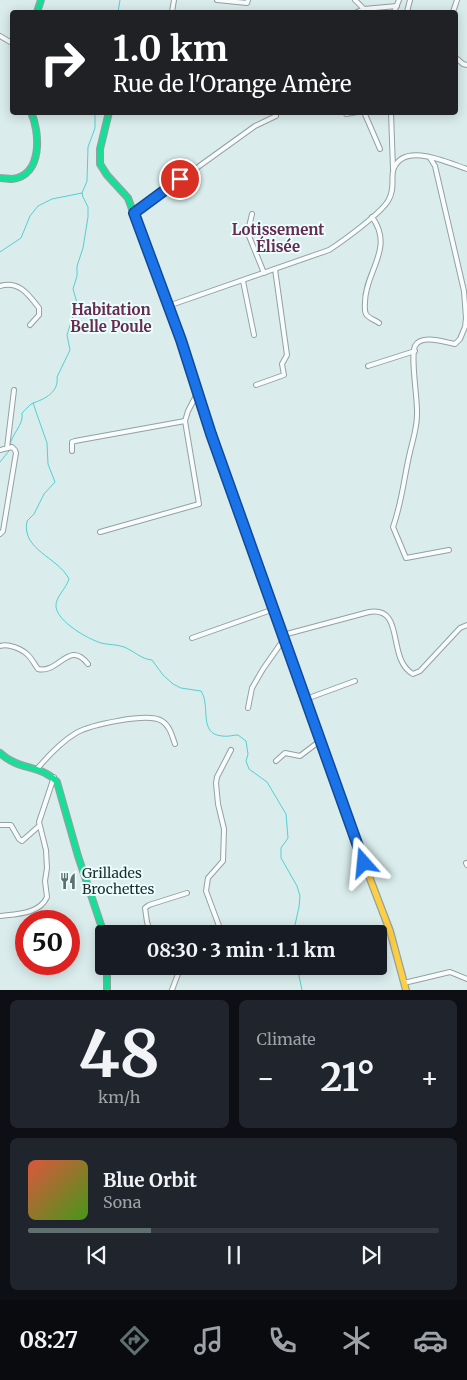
<!DOCTYPE html>
<html lang="en">
<head>
<meta charset="utf-8">
<style>
	body { margin:0; font-family:Merriweather,serif; background:#20242c; color:#f1f3f6; height:100vh; display:flex; flex-direction:column; font-size:19px; white-space:nowrap }
	* { box-sizing:border-box; margin:0 }
	p { font-size:16px; color:#9ea1a6 }
	.icon { flex:none; width:28px; height:28px; fill:none; stroke:currentColor; stroke-width:2; stroke-linecap:round; stroke-linejoin:round }
	.map { position:relative; height:990px; overflow:hidden }
	.sheet { display:flex; flex-direction:column; gap:10px; padding:10px; background:#0d0f14; flex:1 }
	.sheet>* { flex:none }
	.top-card { position:absolute; left:10px; top:10px; width:448px; height:105px; border-radius:5px; box-shadow:0 2px 12px #0003; background:#202124; color:#fff; overflow:hidden }
	.speed { position:absolute; left:15px; top:910px; display:flex; gap:10px; font-size:25px; font-weight:700; text-align:center }
	.speed>* { display:grid; place-content:center; width:65px; height:65px; border-radius:50%; background:#171b24; box-shadow:0 2px 12px #0003; line-height:1 }
	.speed .limit { border:8px solid #d22; background:#fff; color:#111 }
	.pin { position:absolute; display:grid; place-items:center; width:42px; height:42px; color:#fff; margin:-21px; border:2px solid #fff; border-radius:50%; box-shadow:0 1px 5px #0007 }
	.me { position:absolute; width:55px; margin:-28px; rotate:342deg; stroke-linejoin:round; filter:drop-shadow(0 0 4px #0008) }
	.turn { display:flex; align-items:center; gap:18px; height:105px; padding:0 20px; font-size:22px }
	.turn .icon { width:65px; height:65px; stroke-width:2.5 }
	.turn b { display:block; font-size:35px; line-height:42px }
	.big { font-size:38px; font-weight:700; line-height:1.1 }
	.sheet .tile { flex:1; display:flex; flex-direction:column; justify-content:center; gap:8px; min-width:0; padding:0 18px; border-radius:8px; background:#20242c }
	.sheet .dial { align-items:center; gap:0 }
	.dial b { font-size:65px; line-height:1 }
	.song { display:flex; align-items:center; gap:15px }
	.cover { width:60px; height:60px; border-radius:8px; background:linear-gradient(135deg,hsl(10 70% 55%),hsl(100 70% 35%)) }
	.played { height:5px; border-radius:2px; background:linear-gradient(90deg,#606f6f 30%,#363941 30%) }
	.keys { display:flex; justify-content:space-around; direction:ltr }
	.heat { display:flex; justify-content:space-between; align-items:center; font-size:28px; direction:ltr }
	.sheet .tiles { flex:1; display:grid; gap:10px; grid-template-columns:1fr 1fr }
	.tile:last-child { grid-column:span 2 }
	.trip { position:absolute; left:95px; top:925px; width:292px; height:50px; border-radius:5px; background:#171b24; box-shadow:0 2px 12px #0003; font-weight:700; line-height:50px; text-align:center }
	.tabs { display:flex; height:80px; justify-content:space-around; align-items:center; background:#090b0e; color:#9ea1a6 }
	.tabs .icon { width:35px; height:35px }
	.tabs .active { color:#606f6f }
	.tabs b { font-size:22px; color:#f1f3f6 }
	.map>svg:first-child { display:block }
	.lines { fill:none; stroke-linecap:round; stroke-linejoin:round }
	.stream { stroke:#52d0d2; stroke-width:1 }
	.street-casing { stroke:#94a1a1; stroke-width:6 }
	.fast-casing { stroke:#94a1a1; stroke-width:8 }
	.slow-casing { stroke:#94a1a1; stroke-width:8 }
	.street { stroke:#f9fcfc; stroke-width:4 }
	.fast { stroke:#16e098; stroke-width:5.5 }
	.slow { stroke:#ffcf43; stroke-width:5.5 }
	.route-casing { stroke:#114b97; stroke-width:12 }
	.route { stroke:#1a73e8; stroke-width:9 }
	.labels { text-anchor:middle; stroke-width:4; stroke-linejoin:round; paint-order:stroke }
	.poi-label { font-size:14px; fill:#1f2c2c; stroke:#eafefe; text-anchor:start }
	.neighbourhood-label { font-size:15px; font-weight:bold; fill:#682a4e; stroke:#eafefe }
</style>
</head>
<body>
<div class="map">
<svg width="467" height="990" viewBox="0 0 467 990">
	<rect width="100%" height="100%" fill="#daecec"/>
	<g class="lines">
		<g class="stream">
			<polyline points="118,12 120,0"/>
			<path d="M95,112V128L88,147L87,181L82,193L83,197L88,207V217L83,248L77,266V276L73,289L79,310L73,316L67,335L70,350L57,377C59,392 45,399 33,403L47,443L48,464L55,482L44,494L34,514L27,521C21,550 58,557 69,579C66,589 55,597 56,607C58,622 88,639 101,643C108,645 116,644 124,647C134,651 141,659 152,660L163,675L173,684L181,688L201,691C211,706 198,734 222,736C228,737 233,735 238,735L246,741L248,754L246,761L249,769L267,782L286,814L288,838L281,848V858L297,886L300,896L299,907L293,934"/>
			<polyline points="0,252 21,238 30,216 38,206 52,199 82,193"/>
			<path d="M10,445C12,433 24,425 22,413L30,405L33,403"/>
			<polyline points="0,462 9,451"/>
			<polyline points="300,966 299,976 302,990"/>
		</g>
		<g class="street-casing">
			<g id="street">
				<polyline points="217,0 247,3 248,0"/>
				<polyline points="355,0 364,9"/>
				<polyline points="172,12 174,0"/>
				<polyline points="357,12 364,9 397,6"/>
				<polyline points="394,12 399,0"/>
				<polyline points="407,12 410,0"/>
				<polyline points="453,12 457,0"/>
				<polyline points="0,36 12,43"/>
				<polyline points="455,57 463,64 467,65"/>
				<polyline points="364,112 380,149"/>
				<polyline points="391,112 393,169"/>
				<polyline points="346,114 357,112"/>
				<path d="M430,158L435,166L464,291L466,318L465,327L460,339L455,344C444,342 421,334 415,346C410,358 418,399 417,415C417,428 413,439 410,452C404,477 402,502 393,527L406,558L449,550"/>
				<polyline points="134,213 255,126 276,116"/>
				<polyline points="252,214 248,231 249,236 264,273"/>
				<path d="M372,217C395,248 365,272 365,302C365,306 364,310 366,314C368,318 375,320 379,323"/>
				<polyline points="243,281 254,335"/>
				<path d="M0,286C19,280 29,295 39,308V315L30,325"/>
				<path d="M168,306L329,250C343,241 380,214 388,201C396,188 390,177 394,168C405,142 448,163 467,169"/>
				<polyline points="368,366 415,351"/>
				<polyline points="256,385 284,375 282,364 287,355 275,269"/>
				<polyline points="7,448 14,390"/>
				<polyline points="0,450 12,447 15,450 16,453 3,531 0,534"/>
				<polyline points="72,451 72,442 75,441 185,421"/>
				<polyline points="100,532 199,504 185,421 188,411 197,394"/>
				<path d="M283,635L369,612C406,606 386,659 413,674L420,671L460,628L467,625"/>
				<polyline points="192,638 274,609"/>
				<path d="M0,646C8,643 22,649 28,655C32,659 35,665 38,669C59,674 69,639 88,664"/>
				<polyline points="306,699 355,681"/>
				<polyline points="248,708 252,688 263,669 284,639"/>
				<polyline points="276,761 285,753 300,756 321,740"/>
				<path d="M37,769C48,756 61,742 76,733C90,725 148,712 162,721C170,726 172,736 175,744"/>
				<polyline points="0,825 11,825 19,839 22,841 39,826"/>
				<polyline points="466,863 467,865"/>
				<path d="M0,916C16,914 40,914 47,897L45,881L47,868L46,850L39,822L54,777"/>
				<polyline points="151,934 147,922 145,908 149,905 187,893"/>
				<polyline points="222,934 206,891 208,878 223,861 224,829 218,804 216,783 217,777 231,750"/>
				<polyline points="404,983 450,972 467,979"/>
				<polyline points="172,990 181,966"/>
			</g>
		</g>
		<g class="fast-casing">
			<g id="fast">
				<polyline points="37,12 41,0"/>
				<polyline points="109,112 100,149 100,164 107,175 128,198 172,318 241,518 309,707"/>
				<path d="M0,178C4,178 8,179 12,179C43,176 40,132 31,112"/>
				<path d="M0,753C19,771 41,764 57,782L78,856L104,934"/>
				<polyline points="107,966 107,990"/>
			</g>
		</g>
		<g class="slow-casing">
			<polyline id="slow" points="309,707 364,863 390,931 406,990"/>
		</g>
		<use href="#street" class="street"/>
		<use href="#fast" class="fast"/>
		<use href="#slow" class="slow"/>
	</g>
	<g class="lines">
		<g class="route-casing">
			<polyline id="route" points="180,179 134,213 181,340 211,434 364,863"/>
		</g>
		<use href="#route" class="route"/>
	</g>
	<defs>
		<g id="restaurant-bare" transform="scale(1.35)"><path d="M-5-6h1v4h1v-4h1v4h1v-4h1v5L-1.5 .5V6h-2V.5L-5-1ZM5-6V6H3V1.5H1.5Q1.5-4 5-6Z" fill="#606f6f" stroke="#eafefe" stroke-width="2.5" paint-order="stroke"/></g>
	</defs>
	<g fill-rule="evenodd">
		<use href="#restaurant-bare" x="68" y="881"/>
	</g>
	<g class="labels">
		<g class="poi-label">
			<text x="82" y="878">Grillades<tspan x="82" dy="16">Brochettes</tspan></text>
		</g>
		<g class="neighbourhood-label">
			<text x="278" y="235">Lotissement<tspan x="278" dy="17">Élisée</tspan></text>
			<text x="111" y="315">Habitation<tspan x="111" dy="17">Belle Poule</tspan></text>
		</g>
	</g>
</svg>
<div class="speed"><div class="limit">50</div></div>
<div class="pin" style="left:180px;top:179px;background:#d93025"><svg class="icon" aria-label="arrive" viewBox="0 0 24 24"><path d="M6 21V4h12l-3 4 3 4H6"/></svg></div>
<svg class="me" style="left:364px;top:863px" viewBox="-20 -20 40 40"><path d="M0-17L14 15 0 8-14 15z" fill="#1a73e8" stroke="#fff" stroke-width="4"/></svg>
<div class="trip">08:30 · 3 min · 1.1 km</div>
<div class="top-card">
<div class="turn"><svg class="icon" aria-label="right" viewBox="0 0 24 24"><path d="M7 20v-9h11M14 6l5 5-5 5"/></svg><div><b>1.0 km</b>Rue de l'Orange Amère</div></div>
</div>
</div>
<section class="sheet">
<div class="tiles">
<div class="tile dial"><b>48</b><p>km/h</p></div>
<div class="tile"><p>Climate</p>
<div class="heat"><a>−</a><b class="big">21°</b><a>+</a></div>
</div>
<div class="tile">
<div class="song"><i class="cover"></i><div><b>Blue Orbit</b><p>Sona</p></div></div>
<div class="played"></div>
<div class="keys"><svg class="icon" aria-label="previous" viewBox="0 0 24 24"><path d="M18 5L8 12l10 7zM5 5v14"/></svg><svg class="icon" aria-label="pause" viewBox="0 0 24 24"><path d="M8 5v14M16 5v14"/></svg><svg class="icon" aria-label="next" viewBox="0 0 24 24"><path d="M6 5l10 7-10 7zM19 5v14"/></svg></div>
</div>
</div>
</section>
<nav class="tabs">
<b>08:27</b>
<svg class="icon active" aria-label="directions" viewBox="0 0 24 24"><path d="M12 3l9 9-9 9-9-9zM9 14v-3h6M13 9l2 2-2 2"/></svg>
<svg class="icon" aria-label="music" viewBox="0 0 24 24"><path d="M9 18V5l10-2v13"/><circle cx="6" cy="18" r="3"/><circle cx="16" cy="16" r="3"/></svg>
<svg class="icon" aria-label="phone" viewBox="0 0 24 24"><path d="M5 4h4l2 5-3 2q2 4 5 5l2-3 5 2v4C11 20 4 13 5 4z"/></svg>
<svg class="icon" aria-label="climate" viewBox="0 0 24 24"><path d="M12 3v18M4 7l16 10M4 17L20 7"/></svg>
<svg class="icon" aria-label="car" viewBox="0 0 24 24"><path d="M5 17H2v-5l4-1 3-4h7l3 4 3 1v5h-3M9 17h6M6 11h13"/><circle cx="7" cy="17" r="2"/><circle cx="17" cy="17" r="2"/></svg>
</nav>
</body>
</html>
